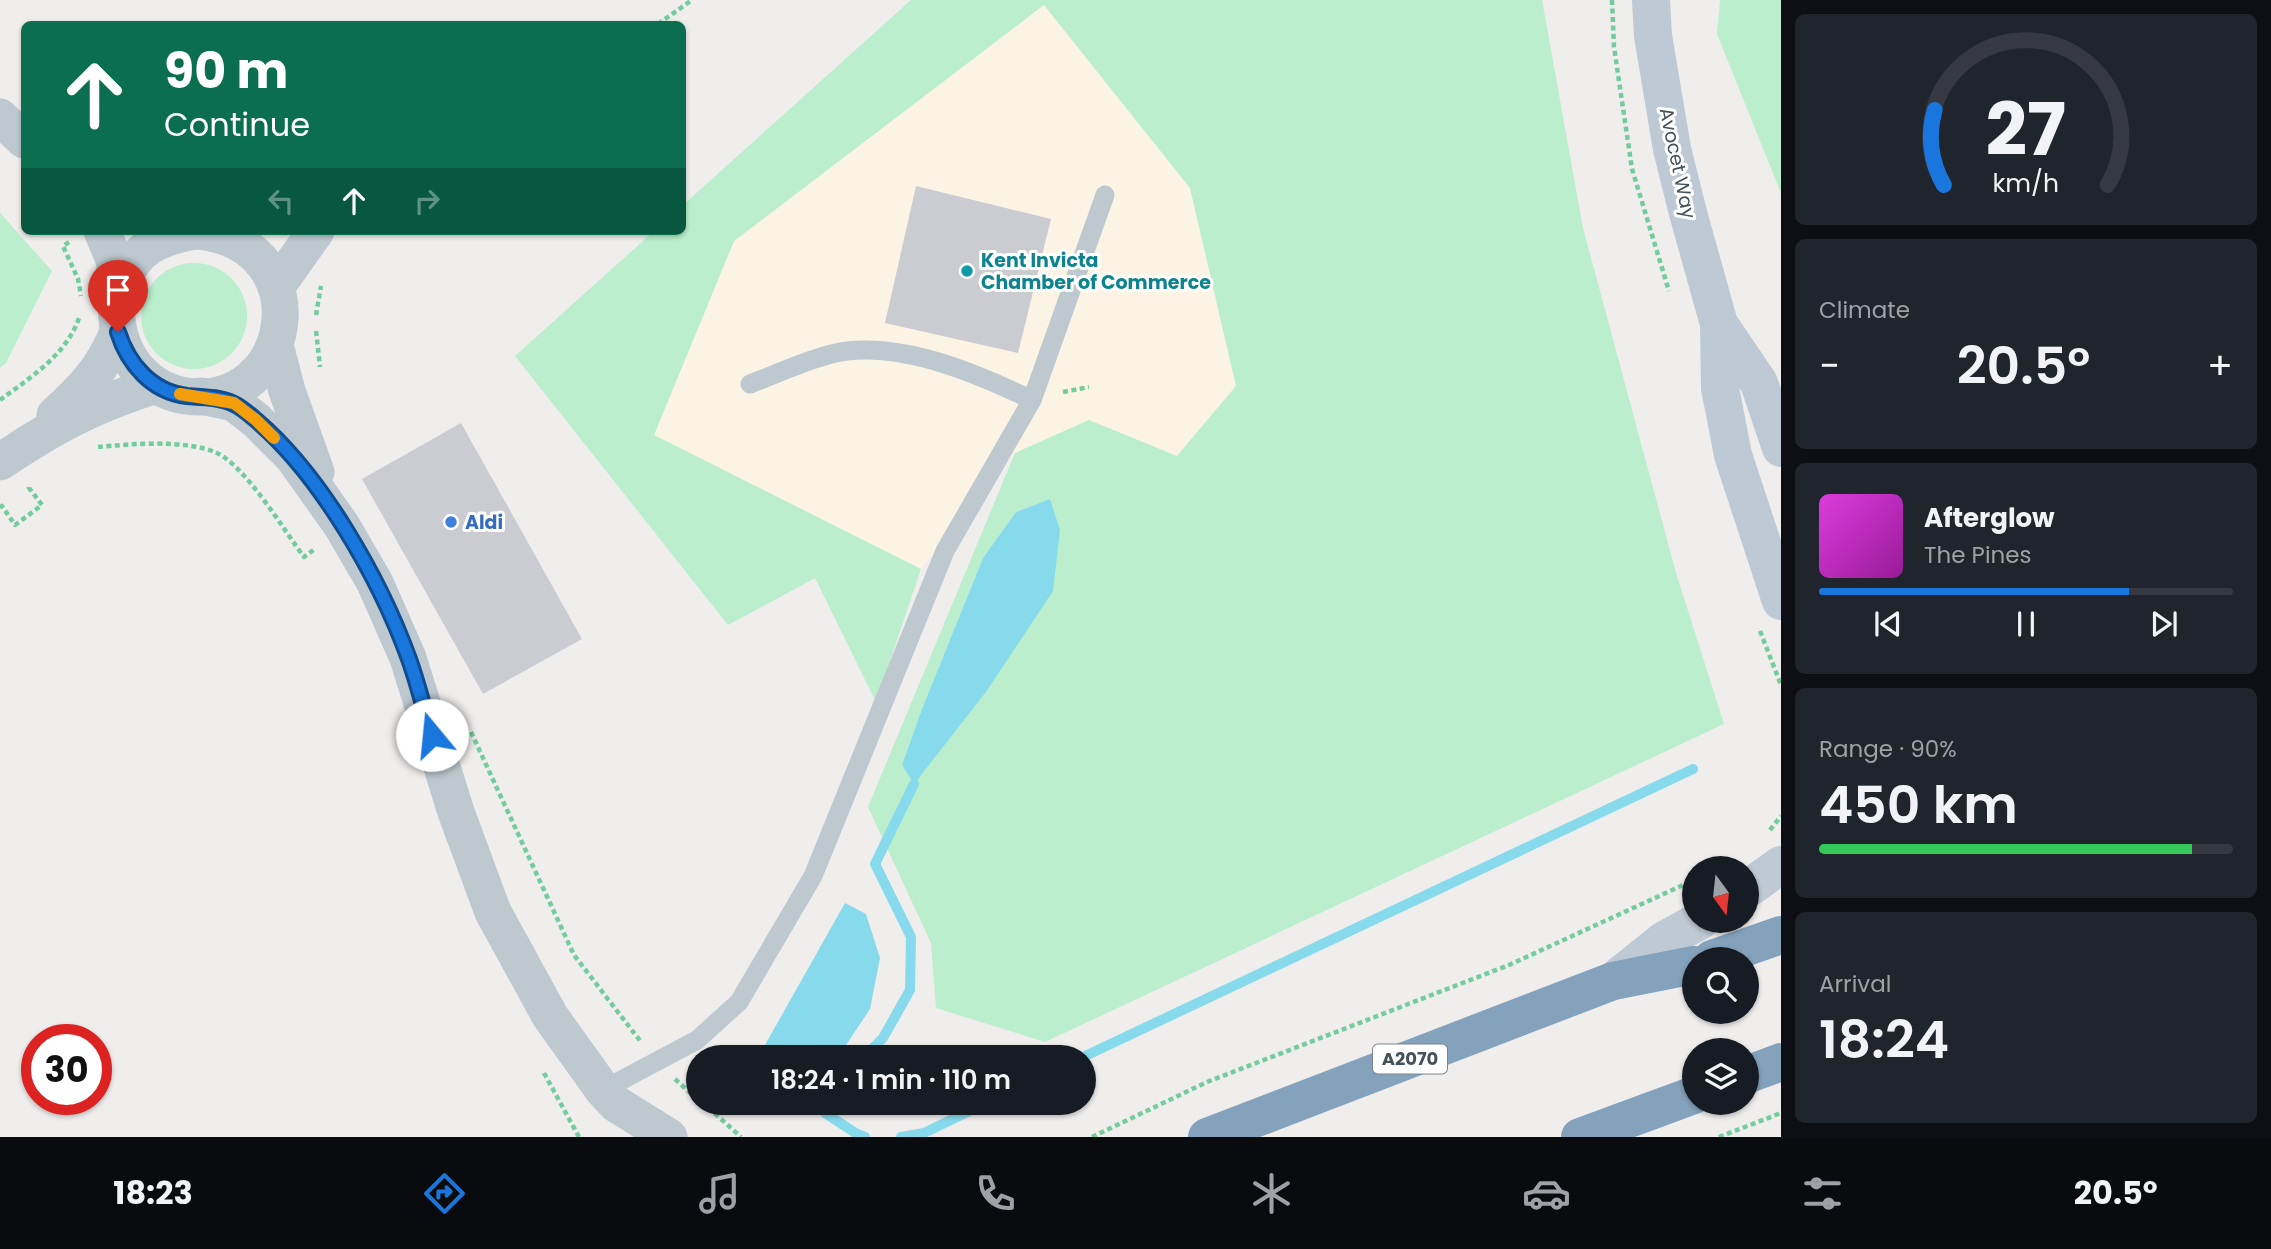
<!DOCTYPE html>
<html lang="en">
<head>
<meta charset="utf-8">
<style>
	body { margin:0; font-family:Poppins,sans-serif; background:#20242c; color:#f1f3f6; height:100vh; display:flex; flex-direction:column; font-size:26px; white-space:nowrap }
	* { box-sizing:border-box; margin:0 }
	p { font-size:23px; color:#9ea1a6 }
	.icon { flex:none; width:38px; height:38px; fill:none; stroke:currentColor; stroke-width:2; stroke-linecap:round; stroke-linejoin:round }
	.map { position:relative; flex:1; overflow:hidden }
	.panel { display:flex; flex-direction:column; gap:14px; padding:14px; background:#0d0f14; width:490px }
	.panel>* { flex:none }
	.top-card { position:absolute; left:21px; top:21px; width:665px; height:214px; border-radius:10px; box-shadow:0 2px 5px #0004; background:#0b6e4f; color:#fff; overflow:hidden }
	.needle { width:46px; rotate:165deg }
	.tools { position:absolute; left:1682px; top:856px; display:grid; gap:14px }
	.tools a { display:grid; place-items:center; width:77px; height:77px; border-radius:50%; background:#171b24; box-shadow:0 2px 5px #0004; font-size:35px }
	.speed { position:absolute; left:21px; top:1024px; display:flex; gap:14px; font-size:35px; font-weight:700; text-align:center }
	.speed>* { display:grid; place-content:center; width:91px; height:91px; border-radius:50%; background:#171b24; box-shadow:0 2px 5px #0004; line-height:1 }
	.speed .limit { border:10px solid #d22; background:#fff; color:#111 }
	.pin { position:absolute; display:grid; place-items:center; width:60px; height:60px; color:#fff; margin:-72px -30px; border-radius:50% 50% 50% 0; rotate:-45deg; box-shadow:0 0 7px #0007 }
	.pin .icon { rotate:45deg }
	.me { position:absolute; width:77px; margin:-38px; rotate:343deg; stroke-linejoin:round; filter:drop-shadow(0 0 5px #0008) }
	.turn { display:flex; align-items:center; gap:24px; height:147px; padding:0 28px; font-size:32px }
	.turn .icon { width:91px; height:91px; stroke-width:2.5 }
	.turn b { display:block; font-size:49px; line-height:60px }
	.lanes { display:flex; align-items:center; height:66px; padding:0 28px; background:#0003; justify-content:center; gap:35px; direction:ltr }
	.lanes .off { opacity:.35 }
	.big { font-size:52px; font-weight:600; line-height:1.1 }
	.panel .card { flex:1; display:flex; flex-direction:column; justify-content:center; gap:10px; min-width:0; padding:0 24px; border-radius:10px; background:#20242c }
	.panel .dial { align-items:center; gap:0 }
	.dial svg { height:182px; overflow:visible; fill:none; stroke:#363941; stroke-width:7; stroke-linecap:round; text-anchor:middle }
	.dial text { fill:#f1f3f6; stroke:none }
	.song { display:flex; align-items:center; gap:21px }
	.cover { width:84px; height:84px; border-radius:10px; background:linear-gradient(135deg,hsl(300 70% 55%),hsl(300 70% 35%)) }
	.played { height:7px; border-radius:4px; background:linear-gradient(90deg,#1976dd 75%,#363941 75%) }
	.keys { display:flex; justify-content:space-around; direction:ltr }
	.heat { display:flex; justify-content:space-between; align-items:center; font-size:38px; direction:ltr }
	.charge { height:10px; border-radius:5px; background:linear-gradient(90deg,#34c759 90%,#363941 0) }
	.trip { position:absolute; left:686px; top:1045px; width:410px; height:70px; border-radius:35px; background:#171b24; box-shadow:0 2px 5px #0004; font-weight:600; line-height:70px; text-align:center }
	.tab-bar { display:flex; height:112px; justify-content:space-around; align-items:center; background:#090b0e; color:#9ea1a6 }
	.tab-bar .icon { width:49px; height:49px }
	.tab-bar .active { color:#1976dd }
	.tab-bar b { font-size:32px; color:#f1f3f6 }
	main { display:flex; flex:1; min-height:0 }
	.map>svg:first-child { display:block }
	.commercial { fill:#fbf4e5 }
	.green { fill:#baeecc; fill-rule:evenodd }
	.water { fill:#87daeb }
	.lines { fill:none; stroke-linecap:round; stroke-linejoin:round }
	.stream { stroke:#87daeb; stroke-width:10 }
	.building { fill:#caccd2 }
	.path { stroke:#73cc9d; stroke-width:4.5; stroke-dasharray:5 3.5; stroke-linecap:butt }
	.lane { stroke:#bdc8cf; stroke-width:19 }
	.street { stroke:#bdc8cf; stroke-width:37 }
	.secondary { stroke:#bdc9d4; stroke-width:38 }
	.highway { stroke:#84a2bc; stroke-width:38 }
	.route-casing { stroke:#104d90; stroke-width:18 }
	.route { stroke:#1976dd; stroke-width:12 }
	.slow { stroke:#f59e0b; stroke-width:12 }
	.culture-dot { fill:#0f9aa8; stroke:#fff; stroke-width:2.5 }
	.shop-dot { fill:#3f7fe0; stroke:#fff; stroke-width:2.5 }
	.labels { text-anchor:middle; stroke-width:6; stroke-linejoin:round; paint-order:stroke }
	.shield { fill:#fff; stroke:#7d858c; stroke-width:2 }
	.shield-label { font-size:18px; font-weight:bold; fill:#45515a }
	.street-label { font-size:19px; fill:#45515a; stroke:#fff }
	.culture-label { font-size:19px; font-weight:bold; fill:#0d838f; stroke:#fff; text-anchor:start }
	.shop-label { font-size:19px; font-weight:bold; fill:#366cbe; stroke:#fff; text-anchor:start }
</style>
</head>
<body>
<main>
<div class="map">
<svg width="1781" height="1137" viewBox="0 0 1781 1137">
	<rect width="100%" height="100%" fill="#f0eded"/>
	<polygon class="commercial" points="1044,5 1190,188 1236,386 1177,456 1015,453 921,569 654,435 734,241"/>
	<g class="green">
		<path d="M911,0H1542L1583,228L1676,573L1724,724L1045,1042L936,1008L931,943L868,807L1015,453L1089,420L1177,456L1236,386L1190,188L1044,5L734,241L654,435L921,569L876,702L815,578L728,625L515,356L654,231H682L683,205ZM1051,499L986,692L914,783L902,765L922,709L983,558L1016,512Z"/>
		<polygon points="1720,0 1781,0 1781,193 1717,34"/>
		<polygon points="0,213 52,271 6,363 0,368"/>
		<circle cx="194" cy="316" r="53"/>
	</g>
	<g class="water">
		<polygon points="1050,499 1060,530 1053,591 986,692 914,784 902,765 922,709 983,558 1016,512"/>
		<polygon points="845,903 866,914 880,958 870,1009 838,1057 767,1057 761,1052"/>
	</g>
	<g class="lines">
		<g class="stream">
			<polyline points="864,1057 883,1038 910,990 911,937 875,864 914,784"/>
			<polyline points="1083,1057 1693,769"/>
			<polyline points="830,1102 825,1113 857,1134 865,1137"/>
			<polyline points="901,1137 924,1133 988,1102"/>
		</g>
	</g>
	<g class="building">
		<polygon points="916,186 1051,219 1018,353 885,323"/>
		<polygon points="461,423 582,639 483,694 362,479"/>
	</g>
	<g class="lines">
		<g class="path">
			<polyline points="1612,0 1614,47 1632,169 1669,291"/>
			<polyline points="658,24 692,0"/>
			<polyline points="69,242 63,246 78,279 81,296"/>
			<polyline points="316,315 321,286"/>
			<polyline points="316,331 320,367"/>
			<polyline points="1063,392 1089,387"/>
			<path d="M0,400C31,377 68,354 80,315"/>
			<path d="M98,447C131,444 186,439 217,453C247,468 283,529 304,557L316,548"/>
			<polyline points="0,508 2,506 15,525 42,505 29,488 30,486"/>
			<polyline points="1760,631 1781,685"/>
			<polyline points="471,732 574,955 641,1042"/>
			<polyline points="1770,830 1781,816"/>
			<polyline points="544,1073 579,1137"/>
			<polyline points="675,1079 698,1100"/>
			<polyline points="702,1102 741,1137"/>
			<polyline points="1092,1137 1207,1082 1509,965 1694,880"/>
			<polyline points="1719,1137 1781,1113"/>
		</g>
		<g class="lane">
			<path d="M750,384C777,374 820,354 847,351C908,344 978,374 1032,400"/>
			<polyline points="603,1090 697,1040 739,1002 813,876 945,551 1032,400 1105,195"/>
		</g>
		<g class="street">
			<polyline points="0,117 24,140"/>
			<polyline points="102,231 113,257 120,287"/>
			<path d="M196,231C177,234 157,239 142,252C93,298 119,386 186,396C294,411 323,245 199,231"/>
			<polyline points="277,286 316,231"/>
			<polyline points="275,345 287,391 316,472"/>
			<polyline points="201,396 234,403 256,420 293,457 342,526 375,583 408,658 456,812 493,912 550,1016 603,1090 616,1104 669,1137"/>
			<path d="M55,415C84,389 103,369 118,332"/>
			<path d="M0,462C53,426 95,404 156,385"/>
		</g>
		<g class="secondary">
			<polyline points="1651,0 1653,36 1672,149 1688,213 1719,324 1720,388 1733,455 1781,601"/>
			<polyline points="1719,324 1759,383 1781,448"/>
			<polyline points="1746,890 1781,865"/>
			<polyline points="1613,981 1663,941 1701,920"/>
		</g>
		<g class="highway">
			<polyline points="1712,959 1781,935"/>
			<polyline points="1746,1075 1781,1062"/>
			<polyline points="1207,1137 1613,981 1694,965"/>
			<polyline points="1580,1137 1694,1095"/>
		</g>
	</g>
	<g class="lines">
		<g class="route-casing">
			<path id="route" d="M118,332C128,364 152,392 187,396C202,397 221,397 234,404C241,407 249,414 256,420C321,475 380,579 409,659C418,684 424,710 432,735"/>
		</g>
		<use href="#route" class="route"/>
		<polyline class="slow" points="180,394 234,403 256,420 274,438"/>
	</g>
	<circle class="culture-dot" cx="967" cy="271" r="7"/>
	<circle class="shop-dot" cx="451" cy="522" r="7"/>
	<g class="labels">
		<rect class="shield" x="1373" y="1044.5" width="74" height="29" rx="5"/>
		<g class="shield-label">
			<text x="1410" y="1065">A2070</text>
		</g>
		<g class="street-label">
			<text transform="translate(1678 163) rotate(78)" y="7">Avocet Way</text>
		</g>
		<g class="culture-label">
			<text x="981" y="267">Kent Invicta<tspan x="981" dy="22">Chamber of Commerce</tspan></text>
		</g>
		<g class="shop-label">
			<text x="465" y="529">Aldi</text>
		</g>
	</g>
</svg>
<div class="tools">
<a><svg class="needle" viewBox="-14 -14 28 28"><path d="M0-13l5 13h-10z" fill="#e53935"/><path d="M0 13l5-13h-10z" fill="#9ea1a6"/></svg></a>
<a><svg class="icon" aria-label="search" viewBox="0 0 24 24"><circle cx="10" cy="10" r="6"/><path d="M15 15l6 6"/></svg></a>
<a><svg class="icon" aria-label="layers" viewBox="0 0 24 24"><path d="M12 4l9 5-9 5-9-5zM3 14l9 5 9-5"/></svg></a>
</div>
<div class="speed"><div class="limit">30</div></div>
<div class="pin" style="left:118px;top:332px;background:#d93025"><svg class="icon" aria-label="arrive" viewBox="0 0 24 24"><path d="M6 21V4h12l-3 4 3 4H6"/></svg></div>
<svg class="me" style="left:432px;top:735px" viewBox="-20 -20 40 40"><circle r="19" fill="#fff"/><path d="M0-13L10 11 0 6-10 11z" fill="#1976dd"/></svg>
<div class="trip">18:24 · 1 min · 110 m</div>
<div class="top-card">
<div class="turn"><svg class="icon" aria-label="ahead" viewBox="0 0 24 24"><path d="M12 20V5M6 11l6-6 6 6"/></svg><div><b>90 m</b>Continue</div></div>
<div class="lanes"><svg class="icon off" aria-label="left" viewBox="0 0 24 24"><path d="M17 20v-9H6M10 6l-5 5 5 5"/></svg><svg class="icon" aria-label="ahead" viewBox="0 0 24 24"><path d="M12 20V5M6 11l6-6 6 6"/></svg><svg class="icon off" aria-label="right" viewBox="0 0 24 24"><path d="M7 20v-9h11M14 6l5 5-5 5"/></svg></div>
</div>
</div>
<section class="panel">
<div class="card dial"><svg viewBox="0 0 100 80">
<path d="M14 69A42 42 0 1 1 86 69"/>
<path d="M14 69A42 42 0 0 1 10 36" stroke="#1976dd"/>
<text x="50" y="56" font-size="32" font-weight="700">27</text>
<text x="50" y="72" font-size="11">km/h</text>
</svg></div>
<div class="card"><p>Climate</p>
<div class="heat"><a>−</a><b class="big">20.5°</b><a>+</a></div>
</div>
<div class="card">
<div class="song"><i class="cover"></i><div><b>Afterglow</b><p>The Pines</p></div></div>
<div class="played"></div>
<div class="keys"><svg class="icon" aria-label="previous" viewBox="0 0 24 24"><path d="M18 5L8 12l10 7zM5 5v14"/></svg><svg class="icon" aria-label="pause" viewBox="0 0 24 24"><path d="M8 5v14M16 5v14"/></svg><svg class="icon" aria-label="next" viewBox="0 0 24 24"><path d="M6 5l10 7-10 7zM19 5v14"/></svg></div>
</div>
<div class="card"><p>Range · 90%</p><b class="big">450 km</b><div class="charge"></div></div>
<div class="card"><p>Arrival</p><b class="big">18:24</b></div>
</section>
</main>
<nav class="tab-bar">
<b>18:23</b>
<svg class="icon active" aria-label="directions" viewBox="0 0 24 24"><path d="M12 3l9 9-9 9-9-9zM9 14v-3h6M13 9l2 2-2 2"/></svg>
<svg class="icon" aria-label="music" viewBox="0 0 24 24"><path d="M9 18V5l10-2v13"/><circle cx="6" cy="18" r="3"/><circle cx="16" cy="16" r="3"/></svg>
<svg class="icon" aria-label="phone" viewBox="0 0 24 24"><path d="M5 4h4l2 5-3 2q2 4 5 5l2-3 5 2v4C11 20 4 13 5 4z"/></svg>
<svg class="icon" aria-label="climate" viewBox="0 0 24 24"><path d="M12 3v18M4 7l16 10M4 17L20 7"/></svg>
<svg class="icon" aria-label="car" viewBox="0 0 24 24"><path d="M5 17H2v-5l4-1 3-4h7l3 4 3 1v5h-3M9 17h6M6 11h13"/><circle cx="7" cy="17" r="2"/><circle cx="17" cy="17" r="2"/></svg>
<svg class="icon" aria-label="filters" viewBox="0 0 24 24"><path d="M4 7h16M4 17h16"/><circle cx="9" cy="7" r="2"/><circle cx="15" cy="17" r="2"/></svg>
<b>20.5°</b>
</nav>
</body>
</html>
